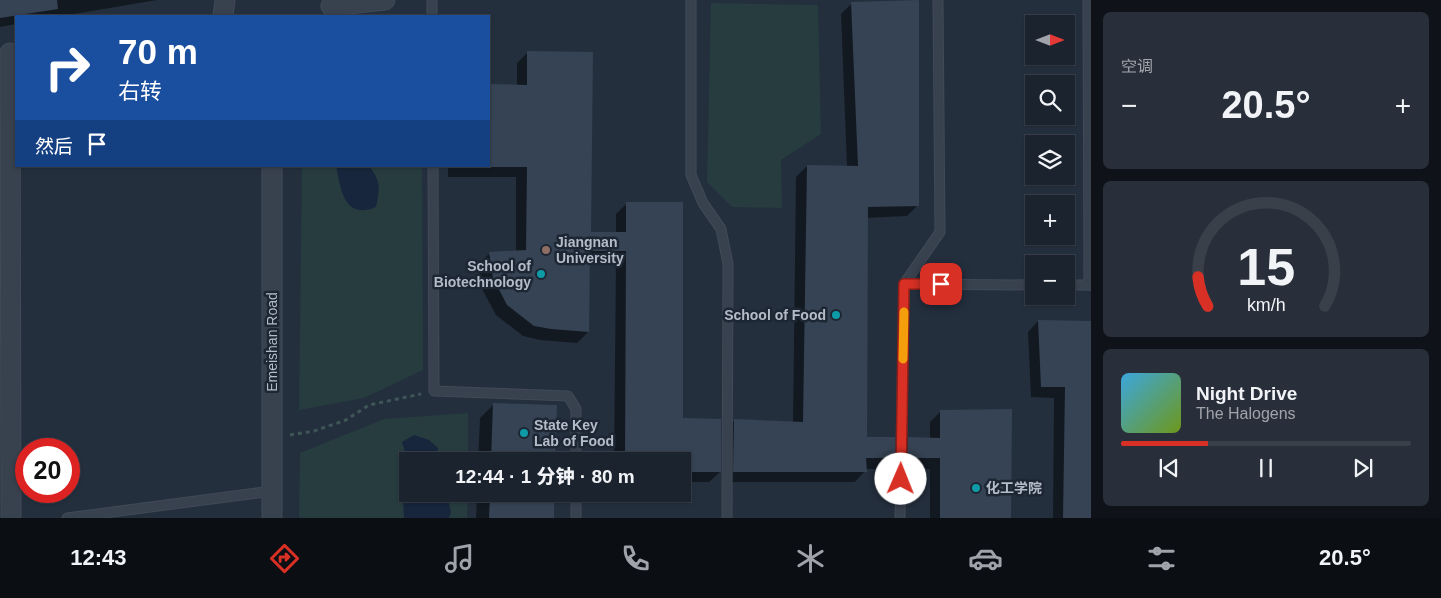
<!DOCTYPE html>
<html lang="zh">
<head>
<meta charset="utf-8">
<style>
	body { margin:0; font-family:Arial,"Noto Sans SC",sans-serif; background:#282f3a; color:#f1f3f6; height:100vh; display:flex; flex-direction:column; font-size:19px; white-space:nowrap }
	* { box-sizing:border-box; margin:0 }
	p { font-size:16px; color:#a0a4aa }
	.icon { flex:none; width:28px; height:28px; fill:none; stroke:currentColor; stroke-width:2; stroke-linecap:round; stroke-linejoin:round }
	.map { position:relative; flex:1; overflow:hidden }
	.drawer { display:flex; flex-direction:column; gap:12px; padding:12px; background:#0f1319; width:350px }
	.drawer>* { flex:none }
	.guide { position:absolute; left:15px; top:15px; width:475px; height:152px; border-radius:0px; box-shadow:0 1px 4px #0004,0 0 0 1px #39404a; background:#1a4fa0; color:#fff; overflow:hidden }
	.needle { width:32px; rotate:90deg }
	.tools { position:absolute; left:1025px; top:15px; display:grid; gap:10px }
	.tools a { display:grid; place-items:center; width:50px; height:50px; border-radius:0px; background:#1b232e; box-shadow:0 1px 4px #0004,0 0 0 1px #39404a; font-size:25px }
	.speed { position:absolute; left:15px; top:438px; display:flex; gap:10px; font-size:25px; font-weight:700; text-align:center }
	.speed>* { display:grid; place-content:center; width:65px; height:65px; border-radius:50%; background:#1b232e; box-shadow:0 1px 4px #0004,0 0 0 1px #39404a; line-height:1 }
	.speed .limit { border:8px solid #d22; background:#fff; color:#111 }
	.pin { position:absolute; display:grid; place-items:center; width:42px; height:42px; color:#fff; margin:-21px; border-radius:10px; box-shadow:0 2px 8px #0006 }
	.me { position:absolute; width:55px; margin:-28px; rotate:1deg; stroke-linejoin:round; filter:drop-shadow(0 0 4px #0008) }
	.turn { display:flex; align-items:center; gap:18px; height:105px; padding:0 20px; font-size:22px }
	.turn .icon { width:65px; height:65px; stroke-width:2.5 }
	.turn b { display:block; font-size:35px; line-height:42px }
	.then { display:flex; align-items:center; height:48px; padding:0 20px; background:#0003; gap:10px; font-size:19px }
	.big { font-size:38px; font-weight:800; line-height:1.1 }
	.drawer .tile { flex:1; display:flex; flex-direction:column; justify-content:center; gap:8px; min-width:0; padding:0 18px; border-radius:8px; background:#282f3a }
	.drawer .dial { align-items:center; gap:0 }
	.dial svg { height:130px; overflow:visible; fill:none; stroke:#39404a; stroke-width:7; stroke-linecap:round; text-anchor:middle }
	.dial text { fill:#f1f3f6; stroke:none }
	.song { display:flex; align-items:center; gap:15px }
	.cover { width:60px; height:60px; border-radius:8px; background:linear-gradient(135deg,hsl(200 70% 55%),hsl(80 70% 35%)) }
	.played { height:5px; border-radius:2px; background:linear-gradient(90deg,#d93025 30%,#39404a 30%) }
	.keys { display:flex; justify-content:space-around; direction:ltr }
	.heat { display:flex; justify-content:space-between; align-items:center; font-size:28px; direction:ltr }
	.trip { position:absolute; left:399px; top:452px; width:292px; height:50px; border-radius:0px; background:#1b232e; box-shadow:0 1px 4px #0004,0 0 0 1px #39404a; font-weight:800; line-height:50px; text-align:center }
	.menu { display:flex; height:80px; justify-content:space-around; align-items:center; background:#0b0e12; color:#a0a4aa }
	.menu .icon { width:35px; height:35px }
	.menu .selected { color:#d93025 }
	.menu b { font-size:22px; color:#f1f3f6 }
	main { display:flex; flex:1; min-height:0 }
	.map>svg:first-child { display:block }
	.green { fill:#263c3f }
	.water { fill:#17263c }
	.shadow { fill:#0007 }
	.building { fill:#364354 }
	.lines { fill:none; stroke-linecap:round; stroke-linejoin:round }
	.lane-casing { stroke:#414a57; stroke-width:11 }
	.street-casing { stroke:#414a57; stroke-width:21 }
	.path { stroke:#3f5557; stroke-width:3; stroke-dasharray:4 4; stroke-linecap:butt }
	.lane { stroke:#38414e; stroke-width:9 }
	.street { stroke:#38414e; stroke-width:19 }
	.route-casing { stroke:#8d1f18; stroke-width:12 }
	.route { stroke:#d93025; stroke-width:9 }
	.slow { stroke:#f59e0b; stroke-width:9 }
	.education-dot { fill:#8d6e63; stroke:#1d2633; stroke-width:2 }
	.culture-dot { fill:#0f9aa8; stroke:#1d2633; stroke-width:2 }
	.labels { text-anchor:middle; stroke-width:5; stroke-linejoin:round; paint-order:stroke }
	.poi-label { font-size:14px; font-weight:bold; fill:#b4bcc9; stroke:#1d2633; text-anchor:start }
	.street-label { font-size:14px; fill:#b4bcc9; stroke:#1d2633 }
</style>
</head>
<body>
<main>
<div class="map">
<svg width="1091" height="518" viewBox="0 0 1091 518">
	<rect width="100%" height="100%" fill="#242f3e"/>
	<g class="green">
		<polygon points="711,3 818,5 821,134 781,160 782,208 732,207 707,182"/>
		<polygon points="302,166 422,166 423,370 364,398 299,410"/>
		<polygon points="468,413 468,461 408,461 408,494 468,494 467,518 299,518 300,453 384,419"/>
	</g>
	<g class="water">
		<path d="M336,166H369C381,181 380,189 376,207C344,220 341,190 336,166Z"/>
		<polygon points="414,435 429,440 438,448 436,461 408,461 402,442"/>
		<polygon points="407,492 408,494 447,494 451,512 449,518 404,518 403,498"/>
	</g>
	<g class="shadow">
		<polygon points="0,0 157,0 62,16 16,16 16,24 0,27"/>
		<polygon points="852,3 917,206 907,216 866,218 866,438 894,458 883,469 865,469 865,471 855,482 723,482 723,431 734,421 793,422 796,177 807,166 847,167 841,14"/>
		<polygon points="528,52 589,233 616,233 616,214 627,203 682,419 720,472 709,482 686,482 686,492 675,503 614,503 614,494 682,494 682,461 614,461 616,261 589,261 588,332 577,343 540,340 523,336 496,315 482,289 478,264 489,254 516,252 516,177 448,177 448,166 489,166 489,85 517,86 517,63"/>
		<polygon points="1038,321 1091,322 1091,518 1053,518 1054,398 1031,397 1028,332"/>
		<polygon points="493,405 555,406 554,461 478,461 480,418"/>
		<polygon points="941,411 1009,518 930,518 930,469 897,469 897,449 908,438 930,439 930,422"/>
		<polygon points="477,494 553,494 553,518 476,518"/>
	</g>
	<g class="building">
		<polygon points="0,0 57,0 58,9 0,18"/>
		<polygon points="919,0 919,206 868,207 867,437 895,437 895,458 866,458 867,472 733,472 734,419 803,422 807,165 858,166 851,2"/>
		<polygon points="527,51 593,52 591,232 626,232 626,202 683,202 683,418 721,419 721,472 682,472 682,461 625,461 626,251 590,251 589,332 551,329 534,326 507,305 493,278 489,252 526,250 527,167 489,167 489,84 527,85"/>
		<polygon points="1038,320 1091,321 1091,518 1063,518 1065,387 1041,387"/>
		<polygon points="493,403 557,405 555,461 491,461"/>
		<polygon points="1012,409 1011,518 940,518 940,458 907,458 908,437 940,438 940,410"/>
		<polygon points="490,494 554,494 554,518 489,518"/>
	</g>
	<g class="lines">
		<g class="lane-casing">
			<g id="lane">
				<polyline points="432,0 432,16"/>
				<polyline points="691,0 691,175 703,203 721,229 728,264 727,518"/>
				<polyline points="1088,0 1089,285"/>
				<polyline points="433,166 434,391 568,396 576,409 576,461"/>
				<polyline points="904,284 1034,285"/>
				<polyline points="1066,285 1091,285"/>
				<polyline points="576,494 576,518"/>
				<polyline points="67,518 272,491"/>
				<polyline points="900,518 904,284 940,232 938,0"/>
			</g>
		</g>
		<g class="street-casing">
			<g id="street">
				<polyline points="331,6 385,0"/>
				<polyline points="223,16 225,0"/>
				<polyline points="10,53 11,518"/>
				<polyline points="272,166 272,518"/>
			</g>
		</g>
		<polyline class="path" points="290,435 314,431 346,420 369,405 421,394"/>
		<use href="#lane" class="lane"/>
		<use href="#street" class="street"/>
	</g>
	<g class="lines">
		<g class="route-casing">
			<polyline id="route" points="901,479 904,284 941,284"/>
		</g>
		<use href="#route" class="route"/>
		<polyline class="slow" points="903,359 904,312"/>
	</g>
	<circle class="education-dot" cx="546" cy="250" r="5"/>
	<g class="culture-dot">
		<circle cx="541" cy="274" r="5"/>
		<circle cx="836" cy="315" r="5"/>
		<circle cx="524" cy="433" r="5"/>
		<circle cx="976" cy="488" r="5"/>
	</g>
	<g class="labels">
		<g class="poi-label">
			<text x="556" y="247">Jiangnan<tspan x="556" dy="16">University</tspan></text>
			<text x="531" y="271" text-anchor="end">School of<tspan x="531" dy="16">Biotechnology</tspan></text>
			<text x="826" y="320" text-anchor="end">School of Food</text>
			<text x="534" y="430">State Key<tspan x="534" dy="16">Lab of Food</tspan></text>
			<text x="986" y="493">化工学院</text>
		</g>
		<g class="street-label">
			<text transform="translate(272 342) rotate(-90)" y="5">Emeishan Road</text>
		</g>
	</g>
</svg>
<div class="tools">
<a><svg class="needle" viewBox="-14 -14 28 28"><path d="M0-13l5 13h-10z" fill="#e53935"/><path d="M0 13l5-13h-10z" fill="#a0a4aa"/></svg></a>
<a><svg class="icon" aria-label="search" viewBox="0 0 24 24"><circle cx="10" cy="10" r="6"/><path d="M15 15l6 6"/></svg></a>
<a><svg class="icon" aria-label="layers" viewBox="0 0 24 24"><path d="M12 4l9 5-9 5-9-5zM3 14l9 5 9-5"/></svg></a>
<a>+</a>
<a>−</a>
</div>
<div class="speed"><div class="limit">20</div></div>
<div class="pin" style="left:941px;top:284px;background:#d93025"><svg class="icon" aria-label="arrive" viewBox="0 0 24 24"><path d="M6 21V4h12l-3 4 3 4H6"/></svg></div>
<svg class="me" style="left:901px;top:479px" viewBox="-20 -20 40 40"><circle r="19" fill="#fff"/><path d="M0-13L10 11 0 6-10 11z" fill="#d93025"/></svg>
<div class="trip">12:44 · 1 分钟 · 80 m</div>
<div class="guide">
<div class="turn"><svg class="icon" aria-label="right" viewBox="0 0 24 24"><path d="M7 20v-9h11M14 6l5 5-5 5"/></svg><div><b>70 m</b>右转</div></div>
<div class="then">然后<svg class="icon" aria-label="arrive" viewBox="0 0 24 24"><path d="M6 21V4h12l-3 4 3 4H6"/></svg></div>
</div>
</div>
<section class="drawer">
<div class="tile"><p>空调</p>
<div class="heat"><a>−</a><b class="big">20.5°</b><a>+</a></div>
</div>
<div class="tile dial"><svg viewBox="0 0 100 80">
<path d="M14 69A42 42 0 1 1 86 69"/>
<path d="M14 69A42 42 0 0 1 8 51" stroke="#d93025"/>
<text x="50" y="56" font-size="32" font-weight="700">15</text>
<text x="50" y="72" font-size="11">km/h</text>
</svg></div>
<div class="tile">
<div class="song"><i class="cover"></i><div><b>Night Drive</b><p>The Halogens</p></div></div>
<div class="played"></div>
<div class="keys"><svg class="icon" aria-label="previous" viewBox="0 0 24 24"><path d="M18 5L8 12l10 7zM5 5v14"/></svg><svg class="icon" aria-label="pause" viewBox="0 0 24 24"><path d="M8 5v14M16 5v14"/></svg><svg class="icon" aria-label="next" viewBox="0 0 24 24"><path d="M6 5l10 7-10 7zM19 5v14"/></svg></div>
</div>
</section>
</main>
<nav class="menu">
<b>12:43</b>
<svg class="icon selected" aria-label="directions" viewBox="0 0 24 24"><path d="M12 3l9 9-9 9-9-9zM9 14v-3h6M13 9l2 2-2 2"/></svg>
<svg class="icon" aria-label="music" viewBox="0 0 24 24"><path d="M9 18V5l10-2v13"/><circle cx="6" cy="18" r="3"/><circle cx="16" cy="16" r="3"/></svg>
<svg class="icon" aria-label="phone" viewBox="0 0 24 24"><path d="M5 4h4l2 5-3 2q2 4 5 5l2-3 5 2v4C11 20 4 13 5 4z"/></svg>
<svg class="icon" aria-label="climate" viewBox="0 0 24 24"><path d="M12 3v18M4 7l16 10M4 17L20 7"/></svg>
<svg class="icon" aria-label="car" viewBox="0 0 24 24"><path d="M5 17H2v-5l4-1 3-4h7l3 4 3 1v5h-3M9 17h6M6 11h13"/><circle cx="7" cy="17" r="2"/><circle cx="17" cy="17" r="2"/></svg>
<svg class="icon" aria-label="filters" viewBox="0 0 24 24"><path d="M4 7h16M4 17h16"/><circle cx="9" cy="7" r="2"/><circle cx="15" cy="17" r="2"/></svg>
<b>20.5°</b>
</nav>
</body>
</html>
